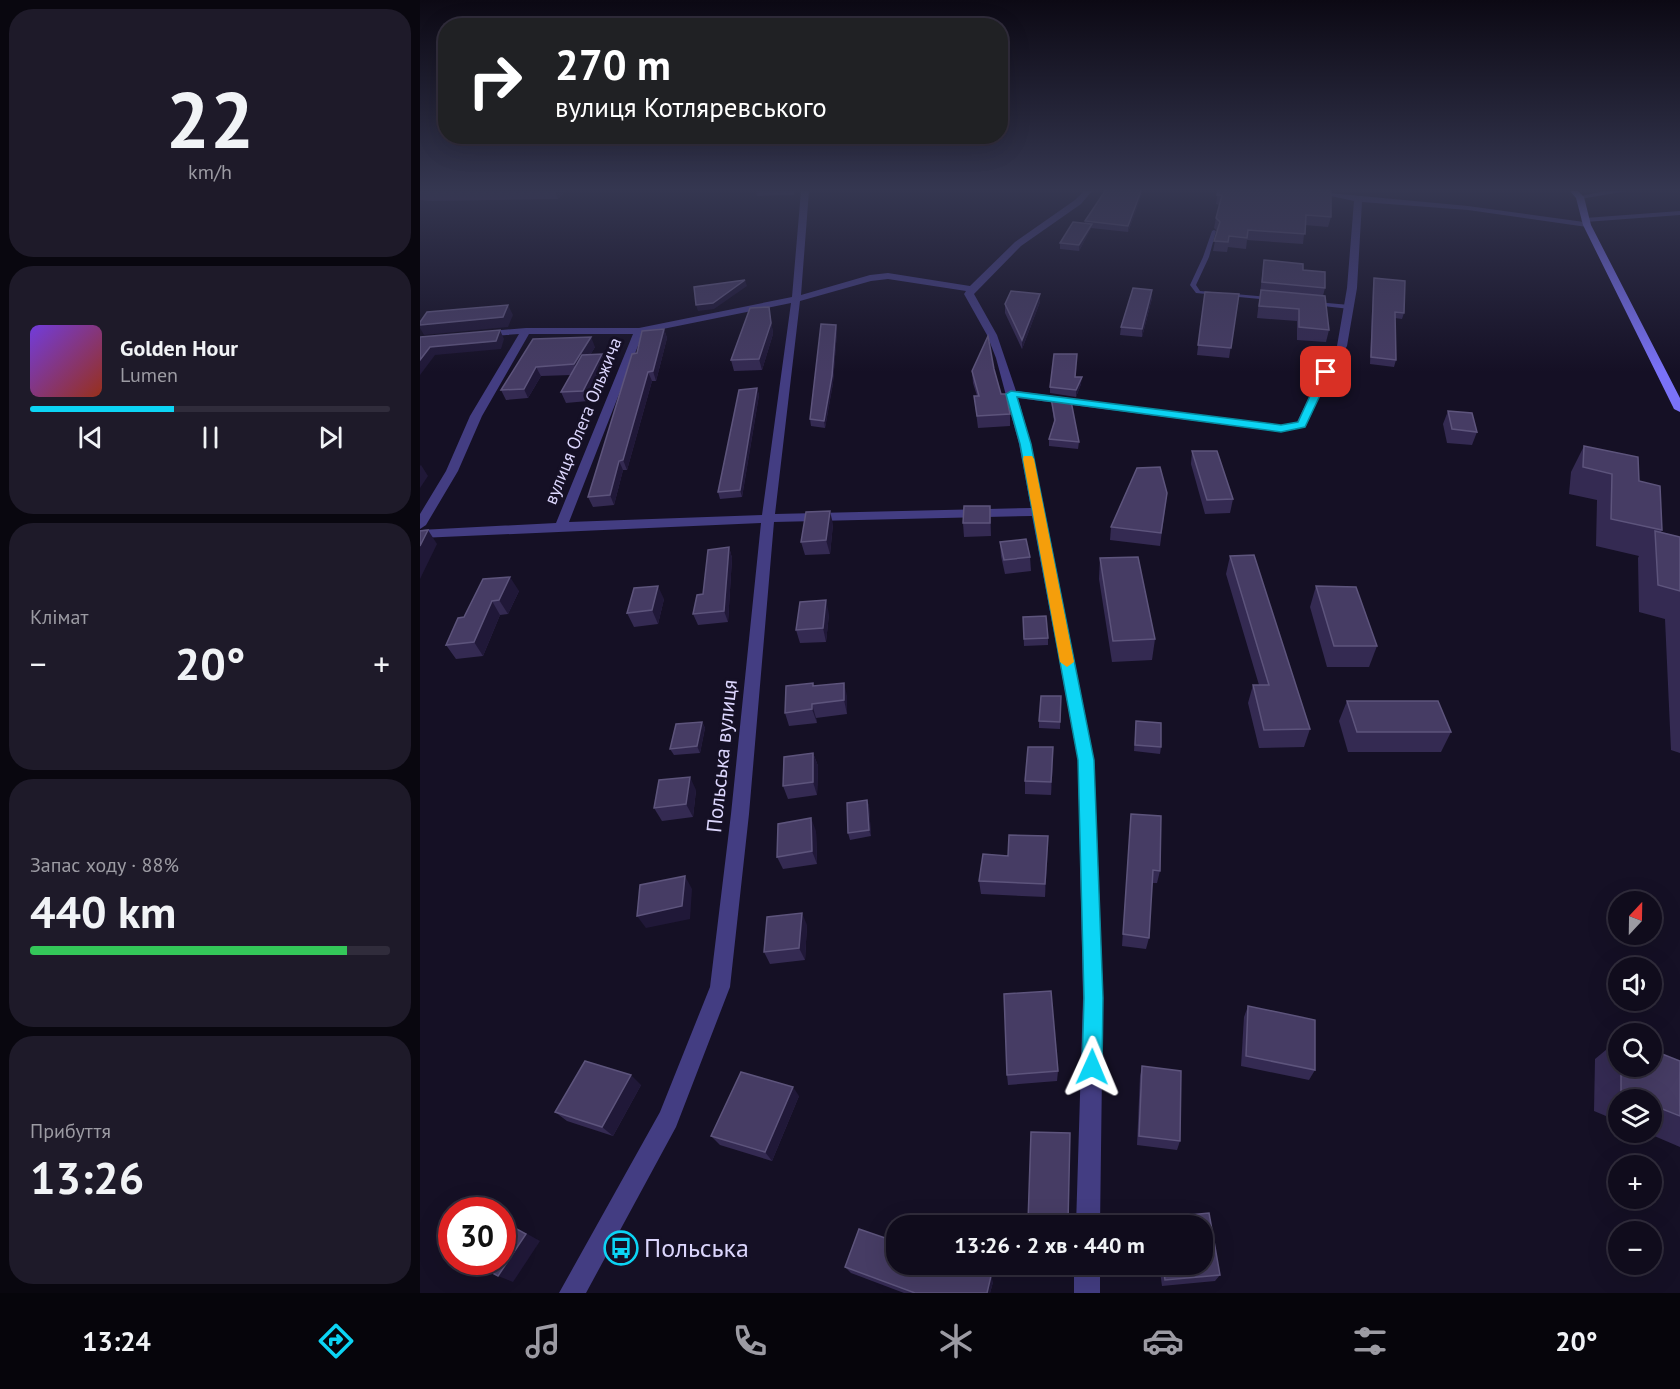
<!DOCTYPE html>
<html lang="uk">
<head>
<meta charset="utf-8">
<style>
	body { margin:0; font-family:"PT Sans",sans-serif; background:#1e1a29; color:#f1f3f6; height:100vh; display:flex; flex-direction:column; font-size:22px; white-space:nowrap }
	* { box-sizing:border-box; margin:0 }
	p { font-size:20px; color:#9c9ba3 }
	.icon { flex:none; width:33px; height:33px; fill:none; stroke:currentColor; stroke-width:2; stroke-linecap:round; stroke-linejoin:round }
	.map { position:relative; flex:1; overflow:hidden }
	.side { display:flex; flex-direction:column; gap:9px; padding:9px; background:#09070f; width:420px }
	.side>* { flex:none }
	.top-card { position:absolute; left:18px; top:18px; width:570px; height:126px; border-radius:24px; box-shadow:0 6px 24px #0002,0 0 0 2px #302c3b; background:#202124; color:#fff; overflow:hidden }
	.needle { width:39px; rotate:22deg }
	.buttons { position:absolute; left:1188px; top:891px; display:grid; gap:12px }
	.buttons a { display:grid; place-items:center; width:54px; height:54px; border-radius:50%; background:#100c1c; box-shadow:0 6px 24px #0002,0 0 0 2px #302c3b; font-size:30px }
	.speed { position:absolute; left:18px; top:1197px; display:flex; gap:12px; font-size:30px; font-weight:700; text-align:center }
	.speed>* { display:grid; place-content:center; width:78px; height:78px; border-radius:50%; background:#100c1c; box-shadow:0 6px 24px #0002,0 0 0 2px #302c3b; line-height:1 }
	.speed .limit { border:9px solid #d22; background:#fff; color:#111 }
	.pin { position:absolute; display:grid; place-items:center; width:51px; height:51px; color:#fff; margin:-26px; border-radius:12px; box-shadow:0 3px 9px #0006 }
	.me { position:absolute; width:66px; margin:-33px; rotate:1deg; stroke-linejoin:round; filter:drop-shadow(0 0 4px #0008) }
	.turn { display:flex; align-items:center; gap:21px; height:126px; padding:0 18px; font-size:27px }
	.turn .icon { width:78px; height:78px; stroke-width:2.5 }
	.turn b { display:block; font-size:42px; line-height:51px }
	.big { font-size:45px; font-weight:800; line-height:1.1 }
	.side .card { flex:1; display:flex; flex-direction:column; justify-content:center; gap:9px; min-width:0; padding:0 21px; border-radius:24px; background:#1e1a29 }
	.side .dial { align-items:center; gap:0 }
	.dial b { font-size:78px; line-height:1 }
	.song { display:flex; align-items:center; gap:18px }
	.cover { width:72px; height:72px; border-radius:9px; background:linear-gradient(135deg,hsl(260 70% 55%),hsl(10 70% 35%)) }
	.played { height:6px; border-radius:3px; background:linear-gradient(90deg,#0cd4f4 40%,#302c3b 40%) }
	.keys { display:flex; justify-content:space-around; direction:ltr }
	.heat { display:flex; justify-content:space-between; align-items:center; font-size:33px; direction:ltr }
	.charge { height:9px; border-radius:4px; background:linear-gradient(90deg,#34c759 88%,#302c3b 0) }
	.trip { position:absolute; left:466px; top:1215px; width:327px; height:60px; border-radius:24px; background:#100c1c; box-shadow:0 6px 24px #0002,0 0 0 2px #302c3b; font-weight:800; line-height:60px; text-align:center }
	.menu { display:flex; height:96px; justify-content:space-around; align-items:center; background:#06050b; color:#9c9ba3 }
	.menu .icon { width:42px; height:42px }
	.menu .selected { color:#0cd4f4 }
	.menu b { font-size:27px; color:#f1f3f6 }
	main { display:flex; flex:1; min-height:0 }
	.map>svg:first-child { display:block }
	.lines { fill:none; stroke-linecap:round; stroke-linejoin:round }
	.service { fill:#433d82; fill-rule:evenodd }
	.minor { fill:#433d82; fill-rule:evenodd }
	.secondary { fill:#7a72f8; fill-rule:evenodd }
	.wall { fill:#342a52 }
	.shaded-wall { fill:#201838 }
	.building { fill:#463c64; stroke:#5d547c; stroke-width:1.5 }
	.route { fill:#0cd4f4; stroke:#088a9f; stroke-width:1.5 }
	.slow { fill:#f59e0b }
	.labels { text-anchor:middle; stroke-width:6; stroke-linejoin:round; paint-order:stroke }
	.far-street-label { font-size:18px; fill:#dcd6fd; stroke:#151025 }
	.street-label { font-size:21px; fill:#dcd6fd; stroke:#151025 }
	.near-poi-label { font-size:26px; fill:#dcd6fd; stroke:#151025; text-anchor:start }
</style>
</head>
<body>
<main>
<section class="side">
<div class="card dial"><b>22</b><p>km/h</p></div>
<div class="card">
<div class="song"><i class="cover"></i><div><b>Golden Hour</b><p>Lumen</p></div></div>
<div class="played"></div>
<div class="keys"><svg class="icon" aria-label="previous" viewBox="0 0 24 24"><path d="M18 5L8 12l10 7zM5 5v14"/></svg><svg class="icon" aria-label="pause" viewBox="0 0 24 24"><path d="M8 5v14M16 5v14"/></svg><svg class="icon" aria-label="next" viewBox="0 0 24 24"><path d="M6 5l10 7-10 7zM19 5v14"/></svg></div>
</div>
<div class="card"><p>Клімат</p>
<div class="heat"><a>−</a><b class="big">20°</b><a>+</a></div>
</div>
<div class="card"><p>Запас ходу · 88%</p><b class="big">440 km</b><div class="charge"></div></div>
<div class="card"><p>Прибуття</p><b class="big">13:26</b></div>
</section>
<div class="map">
<svg width="1260" height="1293" viewBox="0 0 1260 1293">
	<rect width="100%" height="100%" fill="#151025"/>
	<g class="lines">
		<g class="service">
			<polygon points="794,230 796,231 789,257 776,285 780,291 849,297 852,299 851,300 776,293 770,285 783,257 792,231"/>
			<polygon points="896,302 930,305 933,307 930,309 894,305 894,303"/>
		</g>
		<g class="minor">
			<path d="M381,191H389L381,295L450,275L468,273L550,286L595,242L655,200L664,191H672L661,204L601,246L554,294L577,335L596,391L861,426L877,422L901,372L917,346L927,288L934,201L888,191L1048,206L1164,222L1161,220L1165,218L1260,211V215L1165,222L1171,225L1167,227L1048,210L942,202L937,288L927,346L911,372L886,426L861,432L598,398L611,444L625,512L674,760L683,998L680,1226H656L663,998L658,760L612,516L354,522L329,814L310,987L256,1127L166,1293H139L240,1112L290,987L311,814L341,523L0,538V530L136,523L213,334H109L62,416L38,471L6,525L0,529V514L26,471L50,416L99,334L61,337L58,336V332L106,328H219L372,297ZM468,279L546,291L544,294L567,335L576,358L599,444L611,508L355,514L380,301L451,281ZM371,303L342,515L149,522L223,333Z"/>
			<polygon points="1185,191 1207,191 1160,199 1156,197"/>
			<rect x="654" y="1264" width="26" height="29"/>
		</g>
		<polygon class="secondary" points="1150,191 1158,191 1164,197 1171,225 1260,398 1260,412 1254,409 1163,225 1156,198"/>
	</g>
	<g class="wall">
		<polygon points="0,191 145,191 138,199 11,201 0,200"/>
		<polygon points="336,191 375,191 374,195 337,196"/>
		<polygon points="723,191 708,232 671,228 659,251 640,249 640,243 665,223 665,221"/>
		<polygon points="798,191 911,217 908,227 885,225 883,244 827,240 826,249 808,247 807,252 793,251 797,231 794,228 796,218 800,205 796,204"/>
		<polygon points="844,260 883,270 905,288 903,296 909,330 906,342 877,340 877,321 837,318"/>
		<polygon points="954,278 984,313 982,319 975,318 976,360 974,367 950,364 953,284"/>
		<polygon points="732,290 732,298 722,337 700,335 701,327"/>
		<polygon points="785,292 819,294 809,358 777,355"/>
		<polygon points="620,302 602,349 585,313 585,304"/>
		<polygon points="349,307 353,334 342,370 314,371 311,360"/>
		<polygon points="416,325 417,331 413,383 405,428 391,426 390,419"/>
		<polygon points="244,329 247,338 236,381 232,381 207,470 203,470 194,505 173,507 168,497 217,353"/>
		<polygon points="113,339 175,347 170,355 186,364 168,401 146,403 141,392 151,375 121,376 108,398 86,400 81,390"/>
		<polygon points="574,369 581,394 590,414 590,426 558,428 554,396 557,396 553,383 552,371"/>
		<polygon points="656,377 661,384 656,397 630,393 630,387"/>
		<polygon points="337,388 339,395 322,497 300,499 298,492"/>
		<polygon points="631,398 659,442 658,449 629,446 629,439 634,422"/>
		<polygon points="1028,411 1057,432 1052,445 1027,443 1023,424"/>
		<polygon points="1164,446 1219,481 1242,530 1241,532 1260,537 1260,753 1251,750 1245,619 1219,612 1218,558 1219,556 1176,546 1177,500 1149,494 1151,472"/>
		<polygon points="772,451 813,499 810,513 785,514 771,464"/>
		<polygon points="747,493 740,546 690,540 691,527"/>
		<polygon points="570,506 571,536 544,537 543,523"/>
		<polygon points="413,524 410,554 385,555 381,542"/>
		<polygon points="580,542 610,557 611,571 585,574 581,556"/>
		<polygon points="309,547 312,558 308,622 278,625 273,614"/>
		<polygon points="810,556 890,729 884,747 839,748 828,703 833,685 839,685 806,574"/>
		<polygon points="680,558 735,639 732,660 692,662 679,579"/>
		<polygon points="63,579 99,591 88,614 80,615 63,656 36,659 26,645 44,617"/>
		<polygon points="896,586 957,646 949,667 907,667 890,607"/>
		<polygon points="244,599 238,624 214,627 207,613"/>
		<polygon points="409,614 406,642 380,643 376,630"/>
		<polygon points="603,617 628,638 628,645 604,646"/>
		<polygon points="394,686 427,696 427,714 396,718 397,723 369,726 365,713"/>
		<polygon points="641,696 640,729 619,728 619,721"/>
		<polygon points="927,701 1031,732 1021,752 928,752 919,721"/>
		<polygon points="716,721 741,747 740,754 714,751"/>
		<polygon points="282,722 285,728 280,753 254,755 250,749"/>
		<polygon points="393,753 398,766 397,795 368,799 363,786"/>
		<polygon points="633,761 631,795 605,794 605,781"/>
		<polygon points="276,790 273,817 242,821 234,808"/>
		<polygon points="447,800 449,806 451,836 430,840 428,833"/>
		<polygon points="711,814 740,871 737,883 732,883 729,938 726,949 702,946"/>
		<polygon points="396,831 397,864 363,869 357,857"/>
		<polygon points="628,836 625,897 561,894 559,881"/>
		<polygon points="387,925 385,960 350,964 344,952"/>
		<polygon points="828,1006 895,1070 889,1080 821,1066 824,1017"/>
		<polygon points="1198,1040 1198,1066 1232,1066 1260,1061 1260,1147 1225,1132 1232,1132 1232,1100 1198,1100 1198,1121 1174,1111 1175,1059"/>
		<polygon points="722,1066 760,1141 757,1150 717,1145 720,1076"/>
		<polygon points="638,1071 637,1081 588,1085 587,1075"/>
		<polygon points="221,1085 193,1136 147,1121 135,1112"/>
		<polygon points="379,1096 352,1161 300,1145 291,1136"/>
		<polygon points="650,1133 648,1226 608,1226 608,1222"/>
		<polygon points="789,1213 800,1275 795,1281 742,1286 739,1264 783,1264 783,1226 734,1226 737,1218"/>
		<polygon points="425,1267 573,1282 570,1293 484,1293 431,1273"/>
	</g>
	<g class="shaded-wall">
		<polygon points="135,191 145,191 138,199"/>
		<polygon points="721,191 723,191 708,232 708,226"/>
		<polygon points="672,224 671,229 659,251 659,245"/>
		<polygon points="325,280 327,286 294,309 278,311 276,305"/>
		<polygon points="732,290 732,298 722,337 722,329"/>
		<polygon points="620,294 620,302 602,349 602,340"/>
		<polygon points="88,305 93,315 88,327 4,335 0,328 0,325"/>
		<polygon points="349,307 353,334 342,370 339,359"/>
		<polygon points="416,325 417,331 413,383 405,428 404,421"/>
		<polygon points="244,329 247,338 236,381 233,371"/>
		<polygon points="80,330 84,339 81,349 15,355 0,375 0,360 10,347"/>
		<polygon points="171,337 175,347 158,374 154,364"/>
		<polygon points="182,354 186,364 168,401 163,391"/>
		<polygon points="116,367 121,376 108,398 104,389"/>
		<polygon points="228,372 232,381 207,470 203,460"/>
		<polygon points="662,377 661,384 656,397 656,390"/>
		<polygon points="337,388 339,395 322,497 320,490"/>
		<polygon points="199,461 203,470 194,505 190,495"/>
		<polygon points="1,465 8,476 0,488 0,466"/>
		<polygon points="410,511 413,524 410,554 406,540"/>
		<polygon points="8,530 17,544 0,579 0,546"/>
		<polygon points="309,547 312,558 308,622 304,611"/>
		<polygon points="90,577 99,591 88,614 79,600"/>
		<polygon points="238,586 244,599 238,624 232,610"/>
		<polygon points="406,600 409,614 406,642 403,628"/>
		<polygon points="72,601 80,615 63,656 54,642"/>
		<polygon points="424,683 427,696 427,714 424,700"/>
		<polygon points="392,704 396,718 397,723 392,709"/>
		<polygon points="282,722 285,728 280,753 277,746"/>
		<polygon points="633,747 633,761 631,795 631,782"/>
		<polygon points="393,753 398,766 397,795 393,782"/>
		<polygon points="270,777 276,790 273,817 266,804"/>
		<polygon points="447,800 449,806 451,836 449,830"/>
		<polygon points="391,818 396,831 397,864 392,851"/>
		<polygon points="628,836 628,849 625,897 625,884"/>
		<polygon points="265,876 272,889 270,919 226,928 217,916"/>
		<polygon points="382,913 387,925 385,960 379,948"/>
		<polygon points="211,1075 221,1085 193,1136 182,1127"/>
		<polygon points="373,1087 379,1096 352,1161 345,1152"/>
		<polygon points="82,1220 120,1241 93,1282 78,1276"/>
		<polygon points="571,1276 573,1282 570,1293 567,1293"/>
	</g>
	<g class="building">
		<polygon points="685,191 721,191 708,226 665,221"/>
		<polygon points="798,191 911,191 911,217 886,215 885,234 828,230 827,238 809,236 808,242 794,241 800,222 796,218 802,195 797,195"/>
		<polygon points="653,222 672,224 659,245 640,243"/>
		<polygon points="844,260 883,264 883,270 905,272 905,288 842,282"/>
		<polygon points="954,278 985,281 984,313 975,312 976,360 951,357"/>
		<polygon points="325,280 293,303 276,305 274,287"/>
		<polygon points="713,288 732,290 722,329 701,327"/>
		<polygon points="841,290 905,296 909,330 879,327 879,309 839,306"/>
		<polygon points="591,291 620,294 602,340 585,304"/>
		<polygon points="785,292 819,294 811,348 778,345"/>
		<polygon points="88,305 83,317 0,325 0,322 7,312"/>
		<polygon points="349,307 351,323 339,359 311,360 330,308"/>
		<polygon points="401,324 416,325 412,376 404,421 390,419"/>
		<polygon points="244,329 233,371 228,372 203,460 199,461 190,495 168,497 212,354 217,353 222,331"/>
		<polygon points="80,330 76,341 10,347 0,360 0,337"/>
		<polygon points="568,336 574,369 581,394 586,394 590,414 557,416 554,396 559,396 552,371"/>
		<polygon points="171,337 154,364 116,367 104,389 81,390 113,339"/>
		<polygon points="182,354 163,391 141,392 162,355"/>
		<polygon points="634,354 657,354 655,377 662,377 656,390 630,387"/>
		<polygon points="337,388 320,490 298,492 319,390"/>
		<polygon points="631,398 651,401 659,442 629,439 635,420"/>
		<polygon points="1028,411 1052,413 1057,432 1032,429"/>
		<polygon points="1164,446 1218,457 1219,481 1240,486 1242,530 1191,519 1192,474 1163,467"/>
		<polygon points="772,451 797,451 813,499 787,500"/>
		<polygon points="740,467 747,493 741,533 691,527 717,468"/>
		<polygon points="544,506 570,506 570,523 543,523"/>
		<polygon points="410,511 406,540 381,542 386,512"/>
		<polygon points="8,530 0,546 0,531"/>
		<polygon points="1235,531 1260,537 1260,591 1238,585"/>
		<polygon points="606,539 610,557 584,560 580,542"/>
		<polygon points="309,547 304,611 273,614 277,595 283,594 288,550"/>
		<polygon points="834,555 890,729 844,730 833,685 849,685 810,556"/>
		<polygon points="718,557 735,639 693,641 680,558"/>
		<polygon points="90,577 79,600 72,601 54,642 26,645 38,618 44,617 63,579"/>
		<polygon points="238,586 232,610 207,613 214,588"/>
		<polygon points="896,586 936,587 957,646 914,646"/>
		<polygon points="406,600 403,628 376,630 380,602"/>
		<polygon points="626,616 628,638 604,639 603,617"/>
		<polygon points="393,683 393,686 424,683 424,700 392,704 392,709 365,713 366,686"/>
		<polygon points="621,696 641,696 640,722 619,721"/>
		<polygon points="927,701 1018,701 1031,732 937,732"/>
		<polygon points="716,721 741,723 741,747 715,745"/>
		<polygon points="282,722 277,746 250,749 256,724"/>
		<polygon points="608,747 633,747 631,782 605,781"/>
		<polygon points="393,753 393,782 363,786 364,757"/>
		<polygon points="270,777 266,804 234,808 239,780"/>
		<polygon points="447,800 449,830 428,833 427,803"/>
		<polygon points="711,814 741,816 740,871 733,870 729,938 703,934"/>
		<polygon points="391,818 392,851 357,857 358,824"/>
		<polygon points="589,835 628,836 625,884 559,881 563,854 588,856"/>
		<polygon points="265,876 262,906 217,916 220,885"/>
		<polygon points="382,913 379,948 344,952 347,917"/>
		<polygon points="631,991 638,1071 587,1075 584,994"/>
		<polygon points="828,1006 895,1020 895,1070 826,1056"/>
		<polygon points="1232,1050 1260,1061 1260,1116 1232,1105 1232,1100 1219,1100 1201,1092 1201,1066 1232,1066"/>
		<polygon points="165,1061 211,1075 182,1127 135,1112"/>
		<polygon points="722,1066 761,1071 760,1141 719,1136"/>
		<polygon points="321,1072 373,1087 345,1152 291,1136"/>
		<polygon points="611,1132 650,1133 648,1223 608,1222"/>
		<polygon points="789,1213 800,1275 745,1280 743,1264 783,1264 783,1226 738,1226 737,1218"/>
		<polygon points="82,1221 106,1234 78,1276 52,1262 82,1262"/>
		<polygon points="439,1229 477,1242 477,1264 539,1264 571,1276 567,1293 495,1293 425,1267"/>
	</g>
	<linearGradient id="sky" x2="0" y2="1"><stop stop-color="#0c0914"/><stop offset="0.51" stop-color="#353751"/><stop offset="1" stop-color="#353751" stop-opacity="0"/></linearGradient>
	<rect width="1260" height="372" fill="url(#sky)"/>
	<polygon class="route" points="906,369 911,372 885,427 861,432 597,397 611,444 674,760 683,998 682,1067 679,1074 672,1077 665,1074 662,1067 664,998 658,760 600,444 586,394 591,391 861,425 878,422 901,372"/>
	<polygon class="slow" points="604,456 612,456 614,459 654,662 647,667 640,662 603,459"/>
	<defs>
		<g id="bus-ring" transform="scale(1.725)"><circle r="9.5" fill="#151025" stroke="#0cd4f4" stroke-width="1.5"/><path d="M-5-6H5V4H4V6H2V4H-2V6H-4V4H-5ZM-3.5-4V0h7V-4ZM-3.5 1.2v1.5H-2V1.2ZM2 1.2v1.5H3.5V1.2Z" fill="#0cd4f4"/></g>
	</defs>
	<g fill-rule="evenodd">
		<use href="#bus-ring" x="201" y="1248"/>
	</g>
	<g class="labels">
		<g class="far-street-label">
			<text transform="translate(163 421) rotate(-68)" y="6">вулиця Олега Ольжича</text>
		</g>
		<g class="street-label">
			<text transform="translate(302 756) rotate(-84)" y="7">Польська вулиця</text>
		</g>
		<g class="near-poi-label">
			<text x="224" y="1257">Польська</text>
		</g>
	</g>
</svg>
<div class="buttons">
<a><svg class="needle" viewBox="-14 -14 28 28"><path d="M0-13l5 13h-10z" fill="#e53935"/><path d="M0 13l5-13h-10z" fill="#9c9ba3"/></svg></a>
<a><svg class="icon" aria-label="sound" viewBox="0 0 24 24"><path d="M4 9h4l5-4v14l-5-4H4zM17 9q2 3 0 6"/></svg></a>
<a><svg class="icon" aria-label="search" viewBox="0 0 24 24"><circle cx="10" cy="10" r="6"/><path d="M15 15l6 6"/></svg></a>
<a><svg class="icon" aria-label="layers" viewBox="0 0 24 24"><path d="M12 4l9 5-9 5-9-5zM3 14l9 5 9-5"/></svg></a>
<a>+</a>
<a>−</a>
</div>
<div class="speed"><div class="limit">30</div></div>
<div class="pin" style="left:906px;top:372px;background:#d93025"><svg class="icon" aria-label="arrive" viewBox="0 0 24 24"><path d="M6 21V4h12l-3 4 3 4H6"/></svg></div>
<svg class="me" style="left:672px;top:1067px" viewBox="-20 -20 40 40"><path d="M0-17L14 15 0 8-14 15z" fill="#0cd4f4" stroke="#fff" stroke-width="4"/></svg>
<div class="trip">13:26 · 2 хв · 440 m</div>
<div class="top-card">
<div class="turn"><svg class="icon" aria-label="right" viewBox="0 0 24 24"><path d="M7 20v-9h11M14 6l5 5-5 5"/></svg><div><b>270 m</b>вулиця Котляревського</div></div>
</div>
</div>
</main>
<nav class="menu">
<b>13:24</b>
<svg class="icon selected" aria-label="directions" viewBox="0 0 24 24"><path d="M12 3l9 9-9 9-9-9zM9 14v-3h6M13 9l2 2-2 2"/></svg>
<svg class="icon" aria-label="music" viewBox="0 0 24 24"><path d="M9 18V5l10-2v13"/><circle cx="6" cy="18" r="3"/><circle cx="16" cy="16" r="3"/></svg>
<svg class="icon" aria-label="phone" viewBox="0 0 24 24"><path d="M5 4h4l2 5-3 2q2 4 5 5l2-3 5 2v4C11 20 4 13 5 4z"/></svg>
<svg class="icon" aria-label="climate" viewBox="0 0 24 24"><path d="M12 3v18M4 7l16 10M4 17L20 7"/></svg>
<svg class="icon" aria-label="car" viewBox="0 0 24 24"><path d="M5 17H2v-5l4-1 3-4h7l3 4 3 1v5h-3M9 17h6M6 11h13"/><circle cx="7" cy="17" r="2"/><circle cx="17" cy="17" r="2"/></svg>
<svg class="icon" aria-label="filters" viewBox="0 0 24 24"><path d="M4 7h16M4 17h16"/><circle cx="9" cy="7" r="2"/><circle cx="15" cy="17" r="2"/></svg>
<b>20°</b>
</nav>
</body>
</html>
